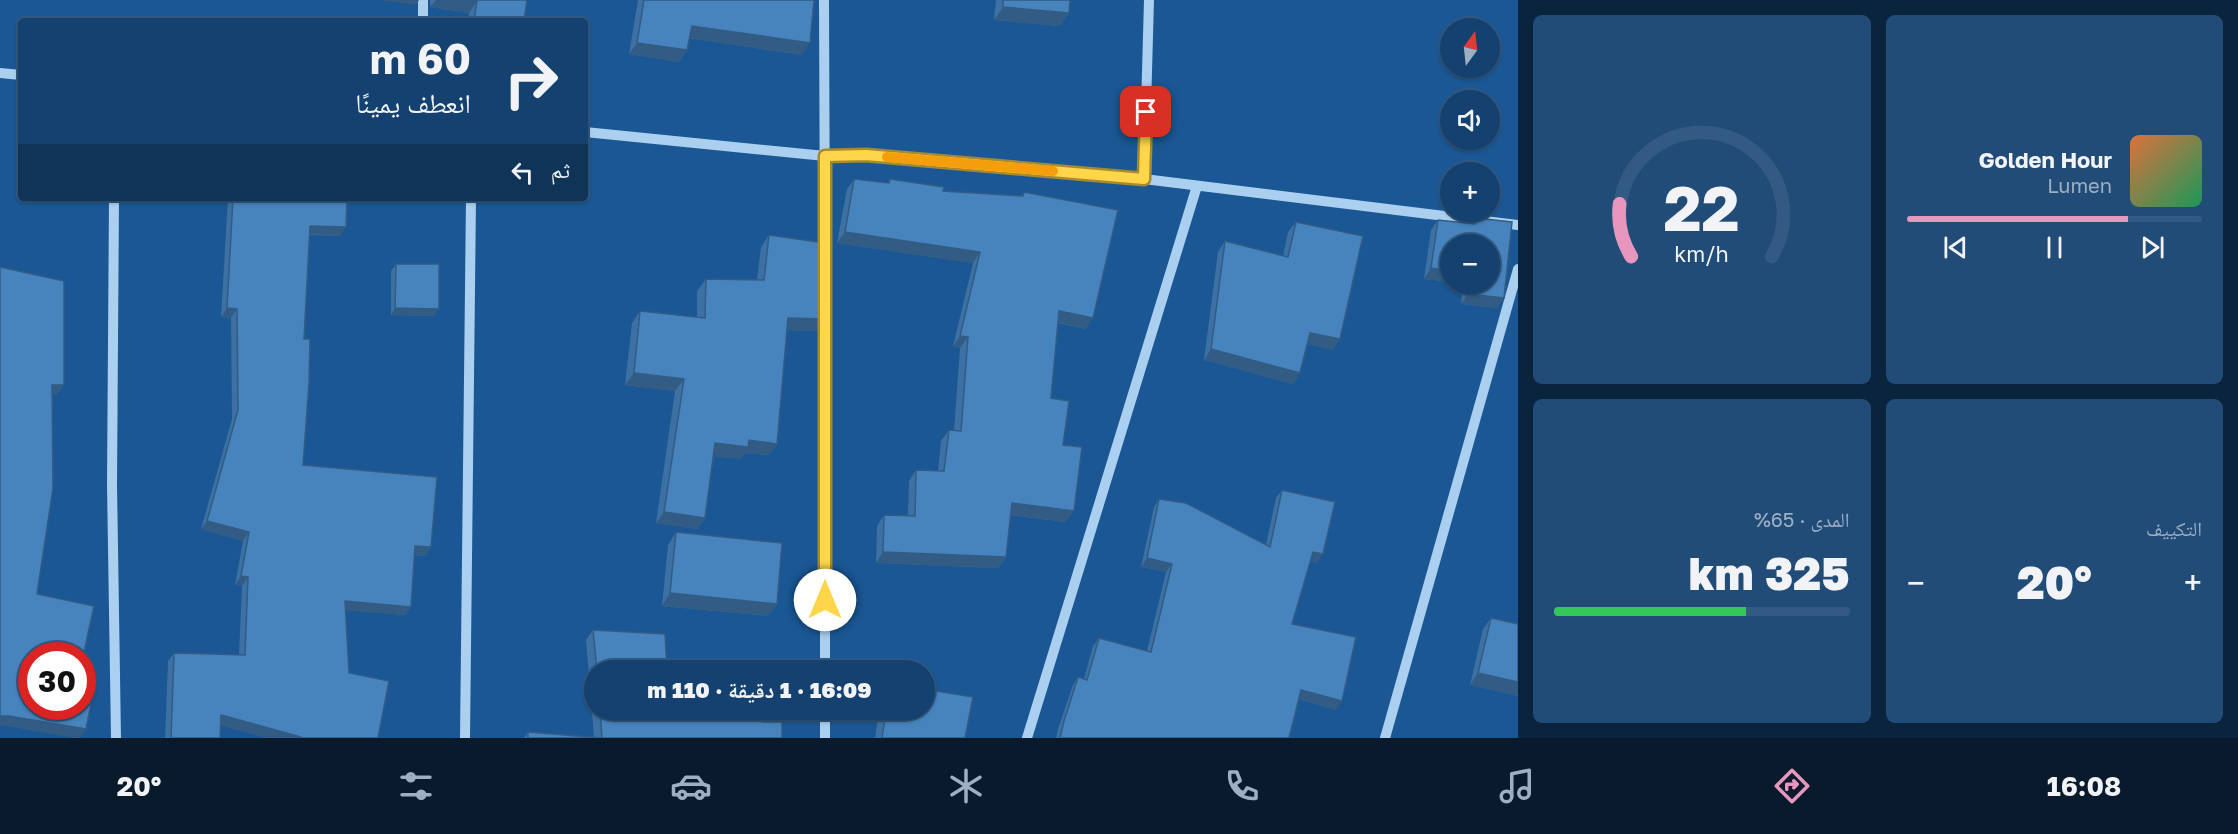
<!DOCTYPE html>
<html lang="ar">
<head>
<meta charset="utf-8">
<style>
	body { margin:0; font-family:"Golos Text","Noto Naskh Arabic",sans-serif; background:#214c77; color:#f1f3f6; direction:rtl; height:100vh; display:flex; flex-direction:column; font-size:22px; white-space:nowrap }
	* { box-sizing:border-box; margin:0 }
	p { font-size:20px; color:#9dafc3 }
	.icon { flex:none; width:33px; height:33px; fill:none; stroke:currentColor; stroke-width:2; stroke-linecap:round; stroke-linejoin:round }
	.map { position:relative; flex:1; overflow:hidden; direction:ltr }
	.panel { display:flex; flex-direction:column; gap:15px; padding:15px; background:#0b243d; width:720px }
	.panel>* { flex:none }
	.guide { position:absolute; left:18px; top:18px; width:570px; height:183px; border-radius:6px; box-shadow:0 2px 4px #0004,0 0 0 2px #335a82; direction:rtl; background:#14416f; color:#f1f3f6; overflow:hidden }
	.needle { width:39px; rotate:15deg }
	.buttons { position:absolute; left:1440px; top:18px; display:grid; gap:12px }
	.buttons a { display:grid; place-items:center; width:60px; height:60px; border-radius:50%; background:#14416f; box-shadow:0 2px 4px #0004,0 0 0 2px #335a82; font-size:30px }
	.speed { position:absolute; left:18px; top:642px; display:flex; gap:12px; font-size:30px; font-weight:700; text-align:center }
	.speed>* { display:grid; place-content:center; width:78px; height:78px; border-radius:50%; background:#14416f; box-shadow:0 2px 4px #0004,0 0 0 2px #335a82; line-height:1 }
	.speed .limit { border:9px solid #d22; background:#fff; color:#111 }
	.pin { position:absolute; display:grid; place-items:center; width:51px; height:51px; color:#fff; margin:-26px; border-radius:12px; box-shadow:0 3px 9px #0006 }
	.me { position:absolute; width:66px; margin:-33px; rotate:0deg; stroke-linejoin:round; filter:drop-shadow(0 0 4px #0008) }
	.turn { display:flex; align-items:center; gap:21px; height:126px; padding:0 18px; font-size:27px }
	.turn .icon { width:78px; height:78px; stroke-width:2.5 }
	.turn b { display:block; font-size:42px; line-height:51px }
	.then { display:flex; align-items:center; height:57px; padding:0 18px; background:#0003; gap:12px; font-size:22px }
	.big { font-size:45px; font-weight:800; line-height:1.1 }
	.panel .card { flex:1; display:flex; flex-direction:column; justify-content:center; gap:9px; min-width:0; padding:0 21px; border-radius:9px; background:#214c77 }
	.panel .dial { align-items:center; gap:0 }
	.dial svg { height:156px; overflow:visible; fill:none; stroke:#335a82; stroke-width:7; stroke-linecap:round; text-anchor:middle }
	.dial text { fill:#f1f3f6; stroke:none }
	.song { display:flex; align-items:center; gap:18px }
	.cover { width:72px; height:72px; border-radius:9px; background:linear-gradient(135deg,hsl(20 70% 55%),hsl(150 70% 35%)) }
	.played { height:6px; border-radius:3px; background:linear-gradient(90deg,#e797bd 75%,#335a82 75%) }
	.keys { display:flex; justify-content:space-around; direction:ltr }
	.heat { display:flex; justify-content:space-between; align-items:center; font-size:33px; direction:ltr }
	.charge { height:9px; border-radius:4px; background:linear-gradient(90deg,#34c759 65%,#335a82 0) }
	.panel .tiles { flex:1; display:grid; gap:15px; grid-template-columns:repeat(2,1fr) }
	.trip { position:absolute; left:584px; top:660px; width:351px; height:60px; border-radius:30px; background:#14416f; box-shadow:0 2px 4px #0004,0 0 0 2px #335a82; font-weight:800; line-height:60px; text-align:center; direction:rtl }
	.menu { display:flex; height:96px; justify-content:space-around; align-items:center; background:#081a2c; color:#9dafc3 }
	.menu .icon { width:42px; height:42px }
	.menu .active { color:#e797bd }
	.menu b { font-size:27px; color:#f1f3f6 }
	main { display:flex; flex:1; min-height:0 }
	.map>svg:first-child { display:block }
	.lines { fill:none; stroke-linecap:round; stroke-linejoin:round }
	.minor { stroke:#abcfef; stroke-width:10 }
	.wall { fill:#3d71a3 }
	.shaded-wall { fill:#325c84 }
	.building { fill:#4783bd; stroke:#325c84; stroke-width:1.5 }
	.route-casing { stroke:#a68a30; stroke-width:15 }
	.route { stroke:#ffd54a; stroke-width:10 }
	.slow { stroke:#f59e0b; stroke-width:10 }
</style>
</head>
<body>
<main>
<section class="panel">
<div class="tiles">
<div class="card">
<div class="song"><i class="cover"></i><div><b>Golden Hour</b><p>Lumen</p></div></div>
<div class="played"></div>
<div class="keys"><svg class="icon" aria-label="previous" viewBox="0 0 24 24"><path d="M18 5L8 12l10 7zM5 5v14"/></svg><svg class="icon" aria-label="pause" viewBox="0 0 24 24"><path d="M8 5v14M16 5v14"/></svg><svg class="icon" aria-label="next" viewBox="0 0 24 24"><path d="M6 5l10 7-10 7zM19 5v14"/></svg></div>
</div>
<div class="card dial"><svg viewBox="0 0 100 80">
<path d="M14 69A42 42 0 1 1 86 69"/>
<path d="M14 69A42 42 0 0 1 8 42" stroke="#e797bd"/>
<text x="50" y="56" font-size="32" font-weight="700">22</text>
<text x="50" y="72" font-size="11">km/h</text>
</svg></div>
<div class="card"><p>التكييف</p>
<div class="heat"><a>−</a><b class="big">20°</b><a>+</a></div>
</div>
<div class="card"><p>المدى · 65%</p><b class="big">325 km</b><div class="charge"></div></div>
</div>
</section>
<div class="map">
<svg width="1518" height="738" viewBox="0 0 1518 738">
	<rect width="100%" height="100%" fill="#1a5794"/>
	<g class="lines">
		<g class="minor">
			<polyline points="824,0 825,255"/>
			<polyline points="423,21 423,0"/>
			<polyline points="0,73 21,75"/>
			<polyline points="585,132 825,156 866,155 1144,179 1518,225"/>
			<polyline points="1144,179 1149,0"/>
			<polyline points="114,198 112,484 116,738"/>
			<polyline points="825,306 825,670"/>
			<polyline points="825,710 825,738"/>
			<polyline points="465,738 471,198"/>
			<polyline points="1027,738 1197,186"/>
			<polyline points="1385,738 1518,269"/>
		</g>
	</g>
	<g class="wall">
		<polygon points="430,0 527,0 524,21 468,21 469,13 430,7"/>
		<polygon points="638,0 814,0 802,55 689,38 687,50 679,62 629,54"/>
		<polygon points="996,0 1070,0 1069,13 1060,26 994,20"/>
		<polygon points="854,179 887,183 890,179 943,191 1021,196 1024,192 1086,329 1058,323 1051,398 1063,445 1066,522 1010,515 1006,557 998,568 876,563 877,526 884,515 908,516 909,481 916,470 938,471 941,441 949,430 954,431 960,348 953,346 973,263 837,243 847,189"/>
		<polygon points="228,198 347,198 340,236 309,235 304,339 303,465 431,547 425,556 414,555 411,607 405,615 345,610 349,673 378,738 268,738 220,725 220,738 165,738 168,661 174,653 239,655 242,586 235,585 243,541 201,529 232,419 231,318 221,317"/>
		<polygon points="1475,218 1497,308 1461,304 1463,284 1490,284 1450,244 1450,282 1424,279 1431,230 1438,220 1471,224"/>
		<polygon points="1296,222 1333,350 1307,344 1293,384 1204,360 1218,252 1225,241 1283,256 1288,232"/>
		<polygon points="769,235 825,319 817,331 786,330 777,444 769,455 745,453 740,459 714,456 705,518 697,529 656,523 675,391 625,385 632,323 640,311 697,318 697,291 706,279 757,280 761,247"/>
		<polygon points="396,264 434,316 391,315 391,271"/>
		<polygon points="1282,490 1317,563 1310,561 1292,624 1336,710 1298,699 1289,738 1056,738 1058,729 1073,685 1078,677 1084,679 1093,646 1099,638 1147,651 1166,572 1141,567 1154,507 1159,499 1266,545 1276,498"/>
		<polygon points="676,532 777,604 768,616 662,606 668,545"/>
		<polygon points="1491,618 1518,624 1518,696 1470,685 1483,629"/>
		<polygon points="593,630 667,670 594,670 594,710 763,710 762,722 782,738 524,738 528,732 594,737 586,640"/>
		<polygon points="879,710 924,710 965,738 875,738"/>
	</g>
	<g class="shaded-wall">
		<polygon points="379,0 419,0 416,5"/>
		<polygon points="436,0 471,0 477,1 469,13 430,7"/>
		<polygon points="1003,7 1069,13 1060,26 994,20"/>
		<polygon points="692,26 810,43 802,55 684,37"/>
		<polygon points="637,43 687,50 679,62 629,54"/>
		<polygon points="310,226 346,227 340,236 304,234"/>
		<polygon points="845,232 980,252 973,263 837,243"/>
		<polygon points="1431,268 1450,271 1450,282 1424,279"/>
		<polygon points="1468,294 1504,298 1497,308 1461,304"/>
		<polygon points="227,308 237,309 231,318 221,317"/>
		<polygon points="395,308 439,309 434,316 391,315"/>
		<polygon points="1059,311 1093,318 1086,329 1052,321"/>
		<polygon points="788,318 825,319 817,331 779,330"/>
		<polygon points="1310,333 1340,339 1333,350 1302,343"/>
		<polygon points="960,336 968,337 960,348 953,346"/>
		<polygon points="1211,349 1300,373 1293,384 1204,360"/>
		<polygon points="634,373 684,379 675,391 625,385"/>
		<polygon points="52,385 64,385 57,395 45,394"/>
		<polygon points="749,440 777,444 769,455 745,453 740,459 707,455 715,443"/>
		<polygon points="1012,503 1074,511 1066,522 1004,514"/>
		<polygon points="664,512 705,518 697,529 656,523"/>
		<polygon points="207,521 249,532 243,541 201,529"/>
		<polygon points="415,546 431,547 425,556 409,555"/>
		<polygon points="883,552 1006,557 998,568 876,563"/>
		<polygon points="1313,552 1323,554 1317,563 1307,560"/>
		<polygon points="1147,558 1172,564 1166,572 1141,567"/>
		<polygon points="241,576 248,577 242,586 235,585"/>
		<polygon points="670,593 777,604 768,616 662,606"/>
		<polygon points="345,601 411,607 405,615 339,610"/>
		<polygon points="1478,673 1518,682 1518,696 1470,685"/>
		<polygon points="1301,690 1342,701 1336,710 1295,698"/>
		<polygon points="221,715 301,737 300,738 268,738 215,724"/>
		<polygon points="0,716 9,716 86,729 80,738 75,738 0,725"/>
	</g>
	<g class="building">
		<polygon points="471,0 527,0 524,21 474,21 477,1"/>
		<polygon points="644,0 814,0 810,43 692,26 687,50 637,43"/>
		<polygon points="1003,0 1070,0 1069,13 1003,7"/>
		<polygon points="854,179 889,183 890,179 944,187 943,191 1023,196 1024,192 1118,210 1093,318 1059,311 1051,398 1069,401 1063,445 1082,447 1074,511 1012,503 1006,557 883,552 884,515 915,516 916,470 944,471 949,430 961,431 968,337 960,336 980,252 845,232"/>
		<polygon points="233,198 347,198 346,227 310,226 304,339 310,339 309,383 303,465 437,477 431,547 415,546 411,607 345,601 349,673 389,681 378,738 301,738 301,737 221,715 220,738 171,738 174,653 245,655 248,577 241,576 249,532 207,521 238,410 237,309 227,308"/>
		<polygon points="1475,218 1512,222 1504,298 1468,294 1469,284 1490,284 1490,244 1450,244 1450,271 1431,268 1438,220 1475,224"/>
		<polygon points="1296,222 1363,236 1340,339 1310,333 1300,373 1211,349 1225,241 1288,257"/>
		<polygon points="769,235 825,243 825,319 788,318 777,444 749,440 748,447 715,443 705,518 664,512 684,379 634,373 640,311 705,318 706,279 764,280"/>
		<polygon points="396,264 439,264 439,309 395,308"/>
		<polygon points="0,267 64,281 64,385 52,385 53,488 37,594 94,606 82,661 82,656 32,656 32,706 82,706 82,676 96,679 86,729 9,716 0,716"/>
		<polygon points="1282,490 1335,502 1323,554 1313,552 1292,624 1356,637 1342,701 1301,690 1289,738 1060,738 1064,721 1078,677 1087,680 1099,638 1151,652 1172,564 1147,558 1159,499 1186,503 1270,547"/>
		<polygon points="676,532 782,543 777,604 670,593"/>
		<polygon points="1491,618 1518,624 1518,682 1478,673"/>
		<polygon points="593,630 665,634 667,670 597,670"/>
		<polygon points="924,689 973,697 965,738 882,738 886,710 924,710"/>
		<polygon points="600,710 763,710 762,722 782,722 782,738 602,738"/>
		<polygon points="528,732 601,738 528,738"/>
	</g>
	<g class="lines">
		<g class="route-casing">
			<polyline id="route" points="825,600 825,156 866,155 1144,179 1146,112"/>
		</g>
		<use href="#route" class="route"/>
		<polyline class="slow" points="887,157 1053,171"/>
	</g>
</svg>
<div class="buttons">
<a><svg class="needle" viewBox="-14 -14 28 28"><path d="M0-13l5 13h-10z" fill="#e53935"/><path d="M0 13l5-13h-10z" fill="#9dafc3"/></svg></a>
<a><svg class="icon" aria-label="sound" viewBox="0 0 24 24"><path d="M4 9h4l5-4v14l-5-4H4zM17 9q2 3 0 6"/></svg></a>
<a>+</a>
<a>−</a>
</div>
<div class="speed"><div class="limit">30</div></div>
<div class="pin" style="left:1146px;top:112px;background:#d93025"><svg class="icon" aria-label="arrive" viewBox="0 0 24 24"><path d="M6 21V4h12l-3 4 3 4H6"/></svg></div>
<svg class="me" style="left:825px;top:600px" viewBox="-20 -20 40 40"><circle r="19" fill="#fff"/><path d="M0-13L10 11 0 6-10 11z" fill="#ffd54a"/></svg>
<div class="trip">16:09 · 1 دقيقة · 110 m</div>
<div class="guide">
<div class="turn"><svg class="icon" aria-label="right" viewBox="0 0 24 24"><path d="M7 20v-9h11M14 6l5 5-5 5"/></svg><div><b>60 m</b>انعطف يمينًا</div></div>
<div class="then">ثم<svg class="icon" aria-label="left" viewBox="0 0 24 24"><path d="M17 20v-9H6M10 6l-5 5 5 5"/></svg></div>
</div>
</div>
</main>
<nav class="menu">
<b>16:08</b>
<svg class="icon active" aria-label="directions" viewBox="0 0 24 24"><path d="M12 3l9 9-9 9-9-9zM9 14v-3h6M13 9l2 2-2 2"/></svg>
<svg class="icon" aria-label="music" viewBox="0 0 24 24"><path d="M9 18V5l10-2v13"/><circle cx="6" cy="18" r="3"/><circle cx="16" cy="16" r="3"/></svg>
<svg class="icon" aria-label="phone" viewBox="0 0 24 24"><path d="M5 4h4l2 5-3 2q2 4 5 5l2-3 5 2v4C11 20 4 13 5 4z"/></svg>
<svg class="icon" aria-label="climate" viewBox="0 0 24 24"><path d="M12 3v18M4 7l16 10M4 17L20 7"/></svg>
<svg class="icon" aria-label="car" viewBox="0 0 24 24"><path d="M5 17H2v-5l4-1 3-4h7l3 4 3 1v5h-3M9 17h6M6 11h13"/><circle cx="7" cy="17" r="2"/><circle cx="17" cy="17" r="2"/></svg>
<svg class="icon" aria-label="filters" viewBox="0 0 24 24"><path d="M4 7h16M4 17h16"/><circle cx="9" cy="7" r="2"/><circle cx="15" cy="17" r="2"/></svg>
<b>20°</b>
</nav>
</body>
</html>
